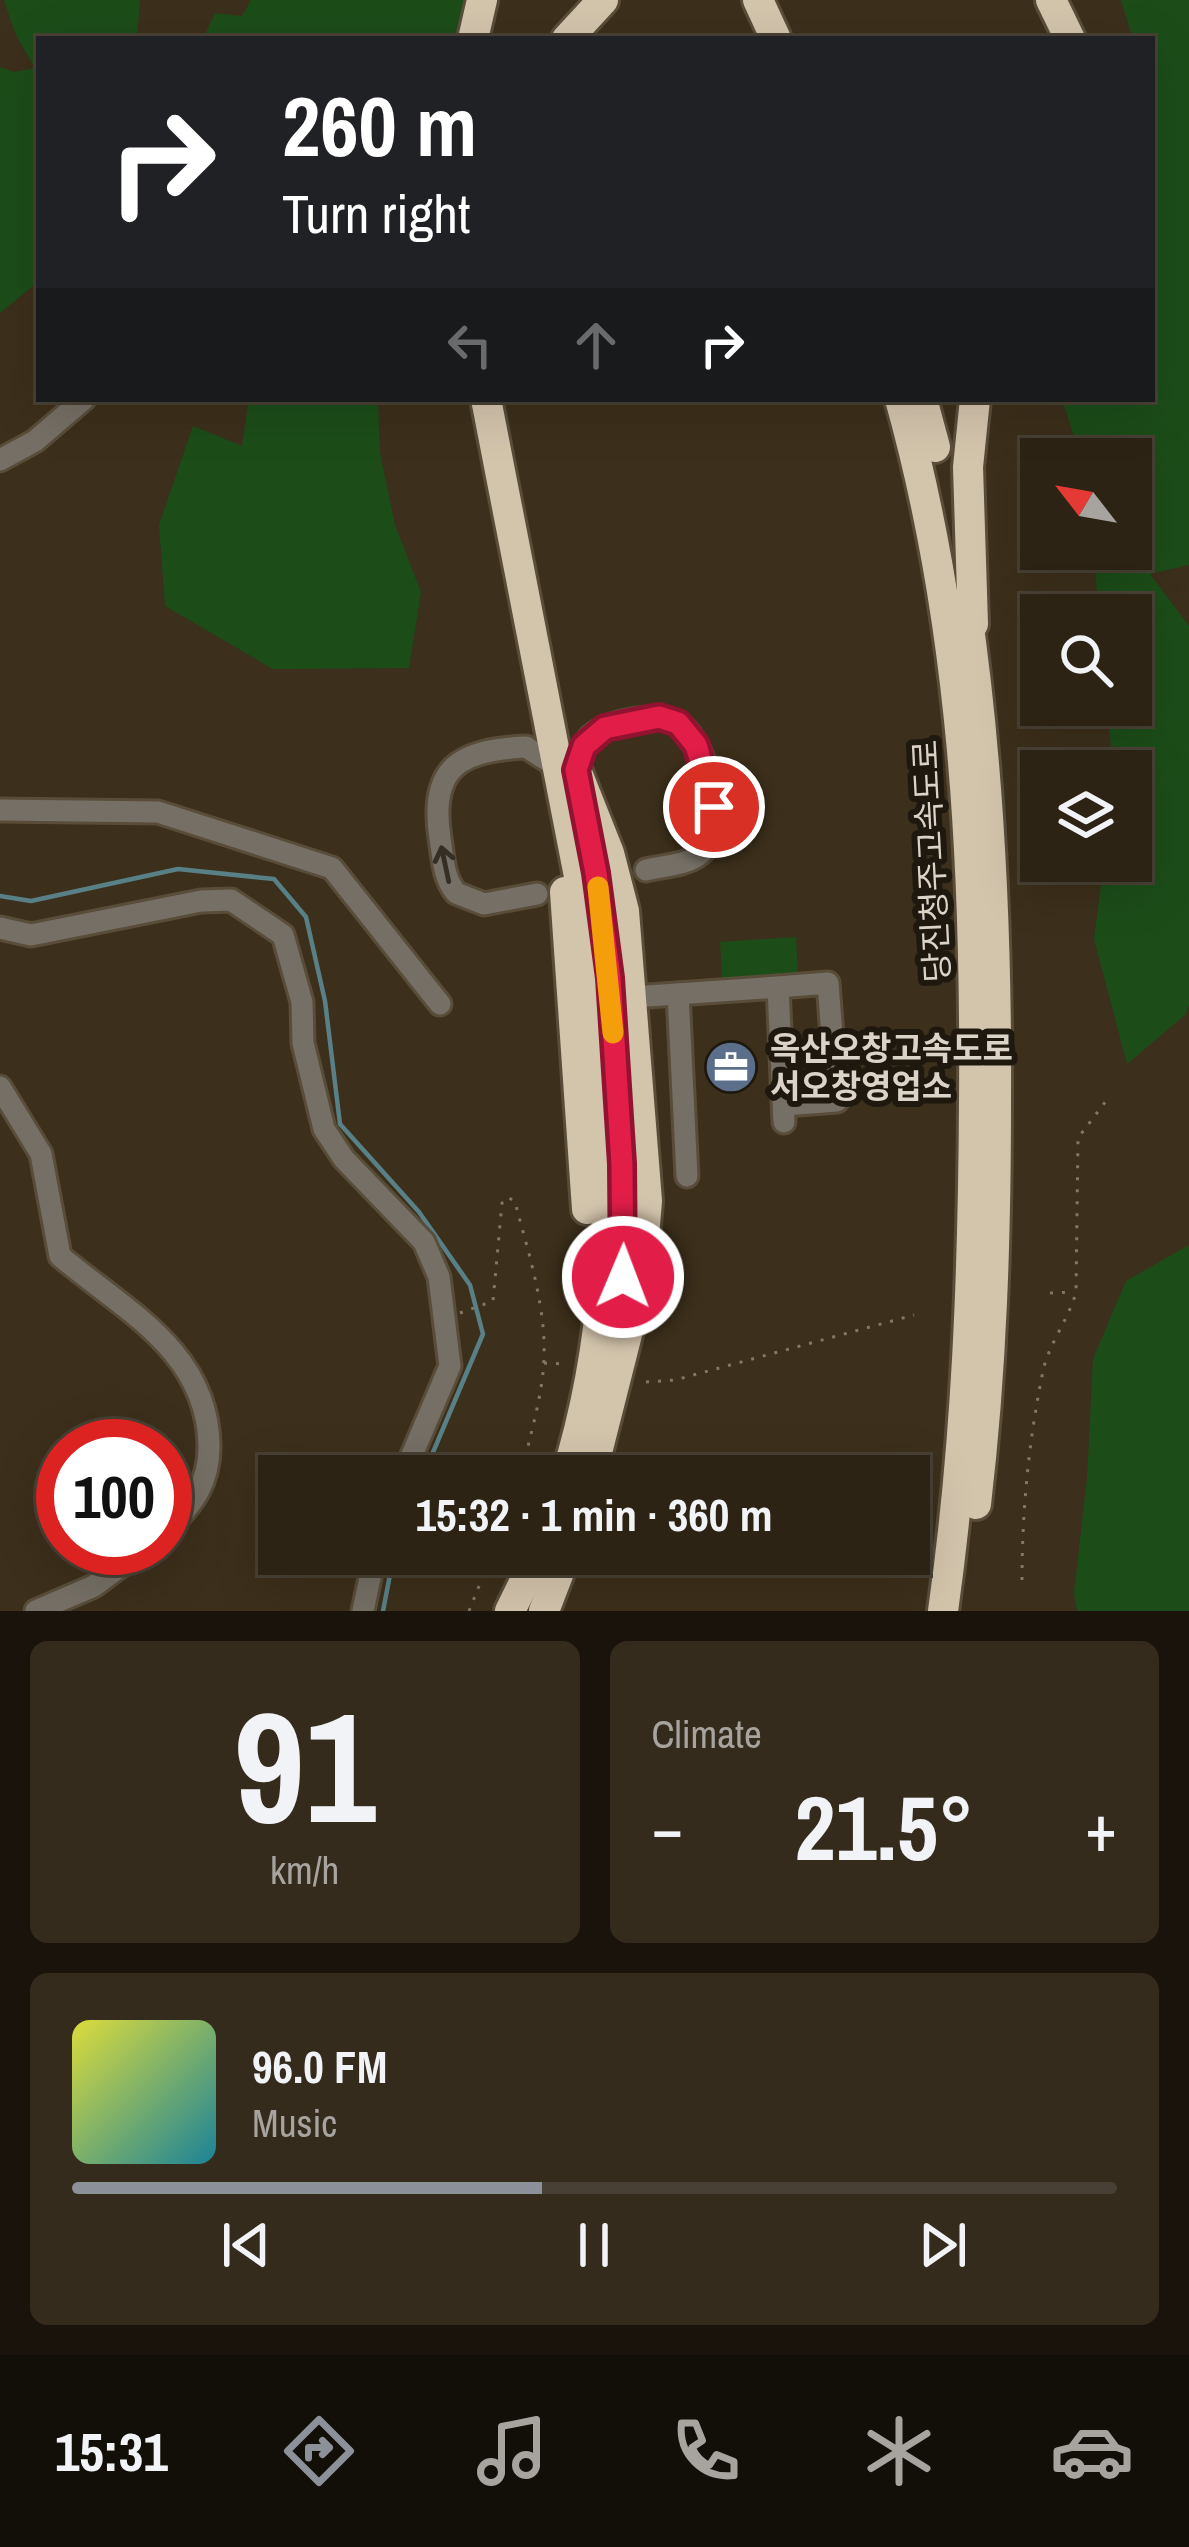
<!DOCTYPE html>
<html lang="en">
<head>
<meta charset="utf-8">
<style>
	body { margin:0; font-family:"Archivo Narrow","Noto Sans KR",sans-serif; background:#352b1d; color:#f1f3f6; height:100vh; display:flex; flex-direction:column; font-size:45px; white-space:nowrap }
	* { box-sizing:border-box; margin:0 }
	p { font-size:39px; color:#a7a4a0 }
	.icon { flex:none; width:66px; height:66px; fill:none; stroke:currentColor; stroke-width:2; stroke-linecap:round; stroke-linejoin:round }
	.map { position:relative; height:1611px; overflow:hidden }
	.details { display:flex; flex-direction:column; gap:30px; padding:30px; background:#19130b; flex:1 }
	.details>* { flex:none }
	.hud { position:absolute; left:36px; top:36px; width:1119px; height:366px; border-radius:0px; box-shadow:0 12px 48px #0002,0 0 0 3px #484034; background:#202124; color:#fff; overflow:hidden }
	.needle { width:78px; rotate:301deg }
	.fabs { position:absolute; left:1020px; top:438px; display:grid; gap:24px }
	.fabs a { display:grid; place-items:center; width:132px; height:132px; border-radius:0px; background:#2d2314; box-shadow:0 12px 48px #0002,0 0 0 3px #484034; font-size:60px }
	.speed { position:absolute; left:36px; top:1419px; display:flex; gap:24px; font-size:60px; font-weight:700; text-align:center }
	.speed>* { display:grid; place-content:center; width:156px; height:156px; border-radius:50%; background:#2d2314; box-shadow:0 12px 48px #0002,0 0 0 3px #484034; line-height:1 }
	.speed .limit { border:18px solid #d22; background:#fff; color:#111 }
	.pin { position:absolute; display:grid; place-items:center; width:102px; height:102px; color:#fff; margin:-51px; border:6px solid #fff; border-radius:50%; box-shadow:0 3px 12px #0007 }
	.me { position:absolute; width:132px; margin:-66px; rotate:1deg; stroke-linejoin:round; filter:drop-shadow(0 0 9px #0008) }
	.turn { display:flex; align-items:center; gap:42px; height:252px; padding:0 48px; font-size:54px }
	.turn .icon { width:156px; height:156px; stroke-width:2.5 }
	.turn b { display:block; font-size:84px; line-height:102px }
	.lanes { display:flex; align-items:center; height:114px; padding:0 48px; background:#0003; justify-content:center; gap:60px; direction:ltr }
	.lanes .off { opacity:.35 }
	.big { font-size:90px; font-weight:700; line-height:1.1 }
	.details .card { flex:1; display:flex; flex-direction:column; justify-content:center; gap:18px; min-width:0; padding:0 42px; border-radius:18px; background:#352b1d }
	.details .dial { align-items:center; gap:0 }
	.dial b { font-size:156px; line-height:1 }
	.song { display:flex; align-items:center; gap:36px }
	.cover { width:144px; height:144px; border-radius:18px; background:linear-gradient(135deg,hsl(60 70% 55%),hsl(190 70% 35%)) }
	.played { height:12px; border-radius:6px; background:linear-gradient(90deg,#8c9099 45%,#484034 45%) }
	.keys { display:flex; justify-content:space-around; direction:ltr }
	.heat { display:flex; justify-content:space-between; align-items:center; font-size:66px; direction:ltr }
	.details .tiles { flex:1; display:grid; gap:30px; grid-template-columns:1fr 1fr }
	.card:last-child { grid-column:span 2 }
	.trip { position:absolute; left:258px; top:1455px; width:672px; height:120px; border-radius:0px; background:#2d2314; box-shadow:0 12px 48px #0002,0 0 0 3px #484034; font-weight:700; line-height:120px; text-align:center }
	.menu { display:flex; height:192px; justify-content:space-around; align-items:center; background:#120e08; color:#a7a4a0 }
	.menu .icon { width:84px; height:84px }
	.menu .on { color:#8c9099 }
	.menu b { font-size:54px; color:#f1f3f6 }
	.map>svg:first-child { display:block }
	.green { fill:#1c4d19 }
	.lines { fill:none; stroke-linecap:round; stroke-linejoin:round }
	.stream { stroke:#598087; stroke-width:4.5 }
	.minor-casing { stroke:#594d3a; stroke-width:27 }
	.highway-casing { stroke:#594d3a; stroke-width:36 }
	.path { stroke:#837767; stroke-width:3; stroke-dasharray:3 9; stroke-linecap:butt }
	.minor { stroke:#756f65; stroke-width:21 }
	.highway { stroke:#d3c4ac; stroke-width:30 }
	.oneway { stroke:#342e24 }
	.route-casing { stroke:#92132f; stroke-width:30 }
	.route { stroke:#e11d48; stroke-width:21 }
	.slow { stroke:#f59e0b; stroke-width:21 }
	.labels { text-anchor:middle; stroke-width:12; stroke-linejoin:round; paint-order:stroke }
	.street-label { font-size:33px; fill:#dcd3c8; stroke:#1e180f }
	.poi-label { font-size:33px; font-weight:bold; fill:#dcd3c8; stroke:#1e180f; text-anchor:start }
</style>
</head>
<body>
<div class="map">
<svg width="1189" height="1611" viewBox="0 0 1189 1611">
	<rect width="100%" height="100%" fill="#3c2f1b"/>
	<g class="green">
		<polygon points="4,0 140,0 137,39 39,39 39,281 0,313 0,67 14,72 35,68 15,33"/>
		<polygon points="251,0 474,0 457,39 203,39 215,13 242,16"/>
		<polygon points="1121,0 1189,0 1189,565 1150,574 1189,626 1189,1005 1185,1015 1127,1064 1094,939 1104,861 1131,861 1131,771 1113,771 1107,705 1131,705 1131,615 1099,615 1093,549 1131,549 1131,459 1081,459 1062,399 1152,399 1152,39 1133,39"/>
		<polygon points="249,399 378,399 380,453 395,525 421,592 409,668 273,669 165,606 159,525 193,426 242,446"/>
		<polygon points="796,937 798,973 722,978 720,942"/>
		<polygon points="1189,1245 1189,1611 1077,1611 1074,1593 1087,1478 1093,1359 1126,1281"/>
	</g>
	<g class="lines">
		<g class="stream">
			<polyline points="0,896 31,901 178,869 274,879 306,917 325,1001 340,1124 419,1212 470,1285 483,1334 423,1476"/>
			<polyline points="383,1611 394,1554"/>
		</g>
		<g class="minor-casing">
			<g id="minor">
				<polyline points="0,460 35,441 84,399"/>
				<path d="M576,770C580,758 582,745 591,736C609,720 661,711 681,725C707,743 729,832 700,854C687,865 663,866 646,870"/>
				<polyline points="0,810 158,812 332,868 440,1004"/>
				<path d="M537,894L484,904L456,893C443,877 443,857 440,838C429,767 460,750 526,747L556,766"/>
				<polyline points="0,928 31,935 201,901 231,900 283,935 302,1002 303,1043 324,1129 344,1159 424,1242 439,1277 450,1366 403,1476"/>
				<polyline points="778,987 828,983 837,1101 784,1105"/>
				<polyline points="678,994 687,1176"/>
				<polyline points="633,997 778,987 784,1122"/>
				<path d="M0,1087L41,1154L60,1256C124,1310 207,1351 209,1444C210,1482 193,1506 165,1530"/>
				<polyline points="36,1611 94,1586 145,1548"/>
				<polyline points="363,1611 375,1554"/>
			</g>
		</g>
		<g class="highway-casing">
			<g id="highway">
				<polyline points="758,0 776,39"/>
				<polyline points="1051,0 1070,39"/>
				<polyline points="473,39 482,0"/>
				<polyline points="567,39 603,0"/>
				<path d="M486,399L591,938C613,1114 620,1305 566,1476"/>
				<path d="M900,399C964,628 976,866 974,1103C973,1273 967,1442 943,1611"/>
				<polyline points="922,399 935,447"/>
				<path d="M966,606C990,770 997,935 996,1100C996,1236 992,1369 976,1504"/>
				<polyline points="973,624 968,467 975,399"/>
				<polyline points="576,770 609,853 624,911 647,1201 640,1283 591,1476"/>
				<polyline points="565,892 587,1209"/>
				<polyline points="596,1455 607,1402"/>
				<polyline points="510,1611 538,1554"/>
				<polyline points="544,1611 566,1554"/>
			</g>
		</g>
		<g class="path">
			<polyline points="1050,1293 1074,1292"/>
			<path d="M460,1313L493,1301L502,1203L508,1197L515,1202C528,1251 546,1307 544,1357C543,1396 529,1438 521,1476"/>
			<polyline points="544,1363 565,1364"/>
			<polyline points="646,1382 675,1380 914,1315"/>
			<path d="M1022,1580C1022,1510 1029,1439 1043,1371C1049,1343 1069,1319 1076,1292L1078,1138L1106,1101"/>
			<polyline points="469,1611 492,1554"/>
		</g>
		<use href="#minor" class="minor"/>
		<use href="#highway" class="highway"/>
	</g>
	<defs><path id="oneway-shaft" d="M-6 0H5M1.5-3L5.5 0L1.5 3" fill="none" stroke-width="1.6" stroke-linecap="round" stroke-linejoin="round" transform="scale(3)"/></defs>
	<use class="oneway" href="#oneway-shaft" transform="translate(445 864) rotate(-102)"/>
	<g class="lines">
		<g class="route-casing">
			<polyline id="route" points="623,1277 622,1164 610,978 596,873 576,770 584,746 605,728 659,717 678,723 696,745 714,807"/>
		</g>
		<use href="#route" class="route"/>
		<polyline class="slow" points="598,887 613,1033"/>
	</g>
	<defs>
		<g id="office-disc" transform="scale(2.7)"><circle r="9.5" fill="#5c6f8a" stroke="#1e180f"/><path d="M-6-3h4V-5.5h4V-3h4V5H-6ZM-1-4.5V-3h2v-1.5ZM-6 0V1H6V0Z" fill="#fff"/></g>
	</defs>
	<g fill-rule="evenodd">
		<use href="#office-disc" x="731" y="1067"/>
	</g>
	<g class="labels">
		<g class="street-label">
			<text transform="translate(931 861) rotate(-93)" y="12">당진청주고속도로</text>
		</g>
		<g class="poi-label">
			<text x="770" y="1060">옥산오창고속도로<tspan x="770" dy="38">서오창영업소</tspan></text>
		</g>
	</g>
</svg>
<div class="fabs">
<a><svg class="needle" viewBox="-14 -14 28 28"><path d="M0-13l5 13h-10z" fill="#e53935"/><path d="M0 13l5-13h-10z" fill="#a7a4a0"/></svg></a>
<a><svg class="icon" aria-label="search" viewBox="0 0 24 24"><circle cx="10" cy="10" r="6"/><path d="M15 15l6 6"/></svg></a>
<a><svg class="icon" aria-label="layers" viewBox="0 0 24 24"><path d="M12 4l9 5-9 5-9-5zM3 14l9 5 9-5"/></svg></a>
</div>
<div class="speed"><div class="limit">100</div></div>
<div class="pin" style="left:714px;top:807px;background:#d93025"><svg class="icon" aria-label="arrive" viewBox="0 0 24 24"><path d="M6 21V4h12l-3 4 3 4H6"/></svg></div>
<svg class="me" style="left:623px;top:1277px" viewBox="-20 -20 40 40"><circle r="17" fill="#e11d48" stroke="#fff" stroke-width="3"/><path d="M0-11L8 9 0 5-8 9z" fill="#fff"/></svg>
<div class="trip">15:32 · 1 min · 360 m</div>
<div class="hud">
<div class="turn"><svg class="icon" aria-label="right" viewBox="0 0 24 24"><path d="M7 20v-9h11M14 6l5 5-5 5"/></svg><div><b>260 m</b>Turn right</div></div>
<div class="lanes"><svg class="icon off" aria-label="left" viewBox="0 0 24 24"><path d="M17 20v-9H6M10 6l-5 5 5 5"/></svg><svg class="icon off" aria-label="ahead" viewBox="0 0 24 24"><path d="M12 20V5M6 11l6-6 6 6"/></svg><svg class="icon" aria-label="right" viewBox="0 0 24 24"><path d="M7 20v-9h11M14 6l5 5-5 5"/></svg></div>
</div>
</div>
<section class="details">
<div class="tiles">
<div class="card dial"><b>91</b><p>km/h</p></div>
<div class="card"><p>Climate</p>
<div class="heat"><a>−</a><b class="big">21.5°</b><a>+</a></div>
</div>
<div class="card">
<div class="song"><i class="cover"></i><div><b>96.0 FM</b><p>Music</p></div></div>
<div class="played"></div>
<div class="keys"><svg class="icon" aria-label="previous" viewBox="0 0 24 24"><path d="M18 5L8 12l10 7zM5 5v14"/></svg><svg class="icon" aria-label="pause" viewBox="0 0 24 24"><path d="M8 5v14M16 5v14"/></svg><svg class="icon" aria-label="next" viewBox="0 0 24 24"><path d="M6 5l10 7-10 7zM19 5v14"/></svg></div>
</div>
</div>
</section>
<nav class="menu">
<b>15:31</b>
<svg class="icon on" aria-label="directions" viewBox="0 0 24 24"><path d="M12 3l9 9-9 9-9-9zM9 14v-3h6M13 9l2 2-2 2"/></svg>
<svg class="icon" aria-label="music" viewBox="0 0 24 24"><path d="M9 18V5l10-2v13"/><circle cx="6" cy="18" r="3"/><circle cx="16" cy="16" r="3"/></svg>
<svg class="icon" aria-label="phone" viewBox="0 0 24 24"><path d="M5 4h4l2 5-3 2q2 4 5 5l2-3 5 2v4C11 20 4 13 5 4z"/></svg>
<svg class="icon" aria-label="climate" viewBox="0 0 24 24"><path d="M12 3v18M4 7l16 10M4 17L20 7"/></svg>
<svg class="icon" aria-label="car" viewBox="0 0 24 24"><path d="M5 17H2v-5l4-1 3-4h7l3 4 3 1v5h-3M9 17h6M6 11h13"/><circle cx="7" cy="17" r="2"/><circle cx="17" cy="17" r="2"/></svg>
</nav>
</body>
</html>
